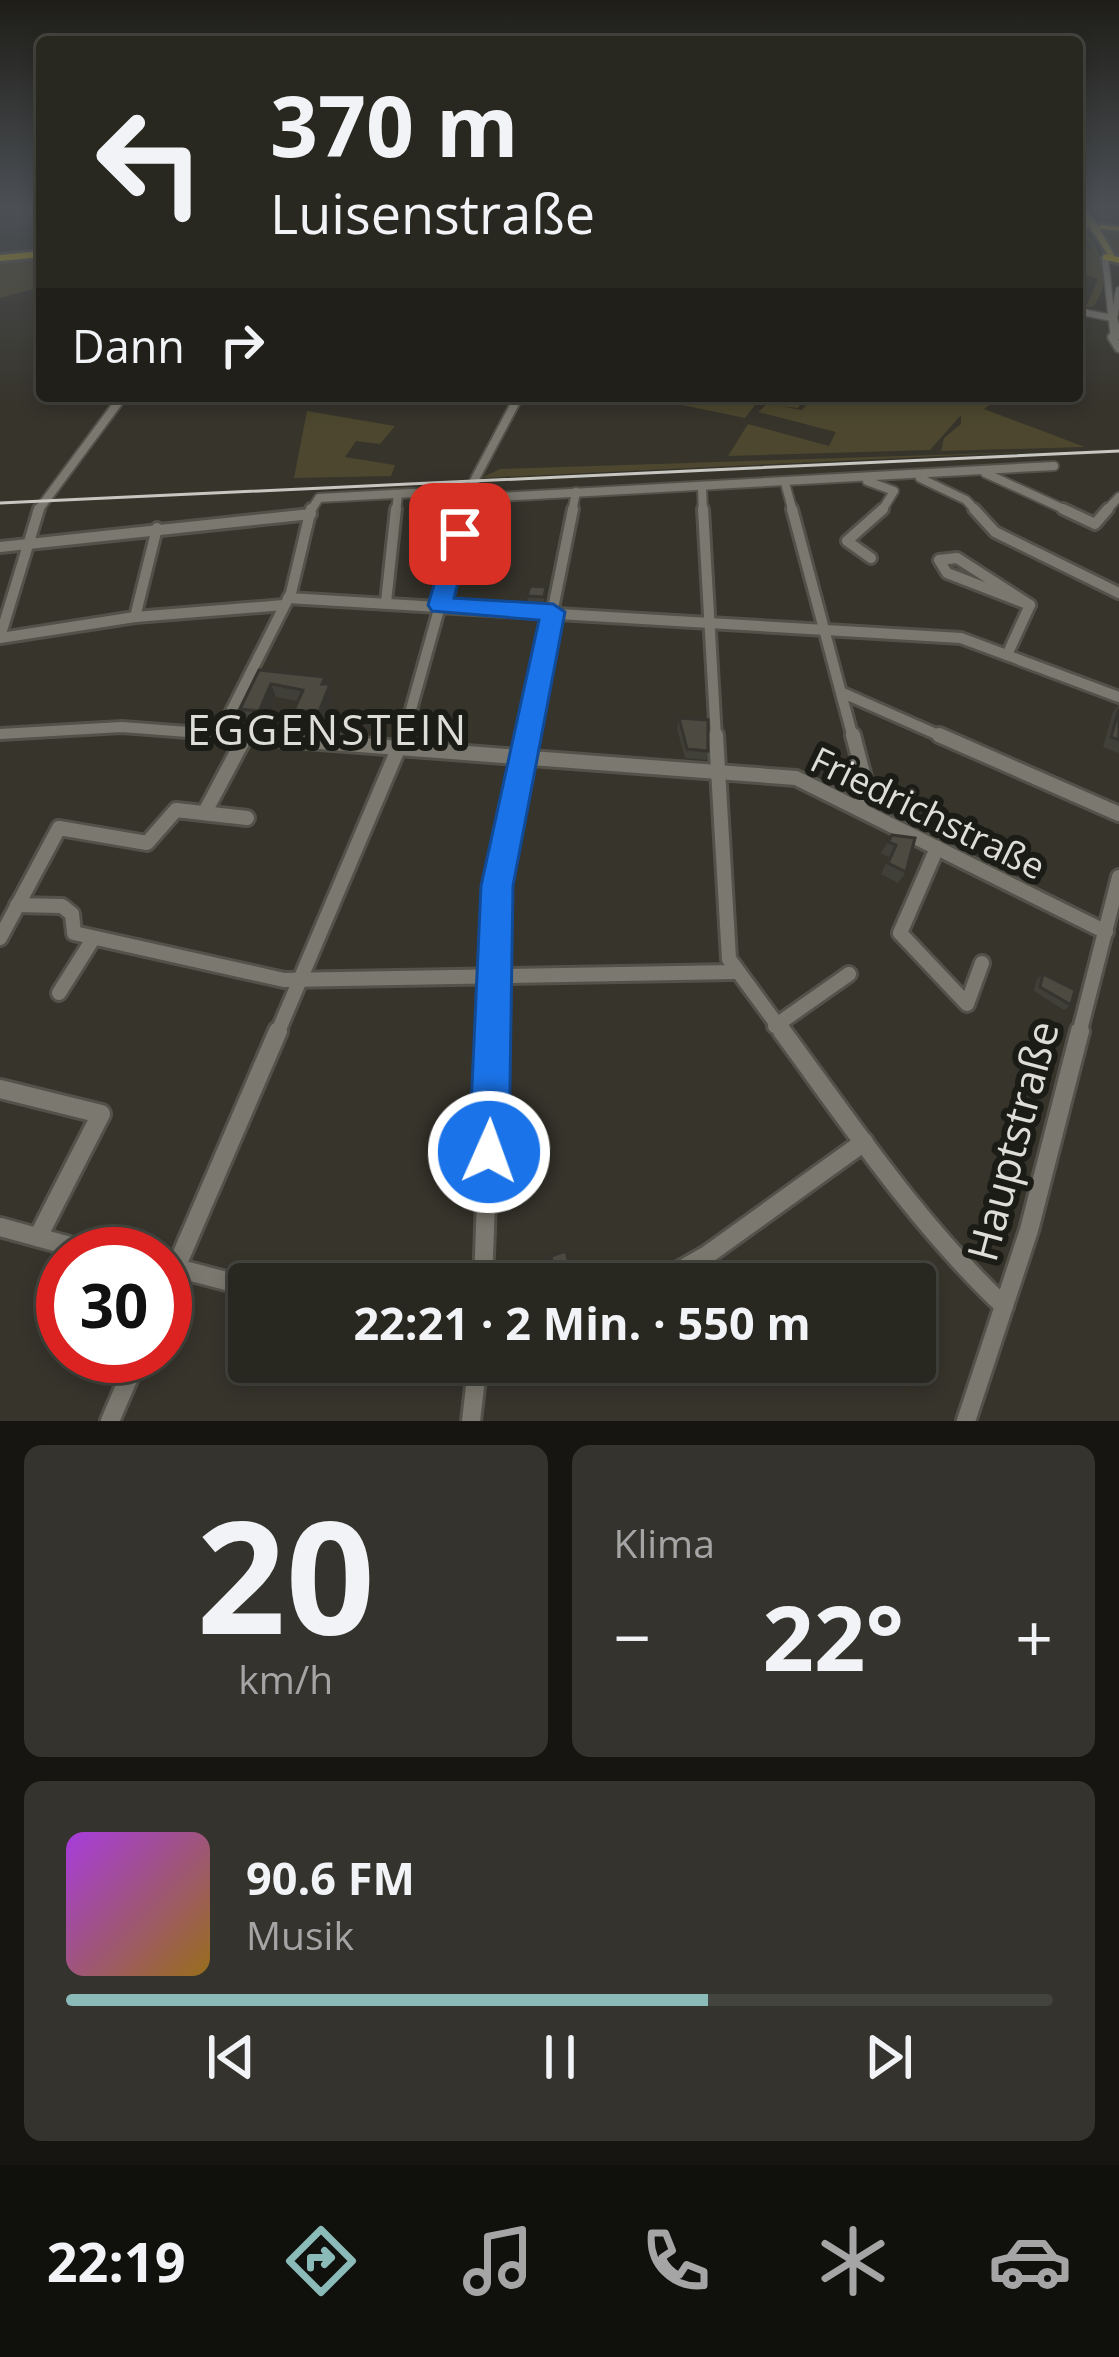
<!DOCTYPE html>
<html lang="de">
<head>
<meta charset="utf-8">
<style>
	body { margin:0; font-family:"Open Sans",sans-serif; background:#34332d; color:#f1f3f6; height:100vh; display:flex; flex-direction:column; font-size:45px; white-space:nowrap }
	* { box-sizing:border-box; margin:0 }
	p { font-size:39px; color:#a5a5a5 }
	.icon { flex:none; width:66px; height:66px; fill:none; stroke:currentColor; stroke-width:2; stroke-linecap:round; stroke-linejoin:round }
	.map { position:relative; height:1421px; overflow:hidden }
	.sheet { display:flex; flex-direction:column; gap:24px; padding:24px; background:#161512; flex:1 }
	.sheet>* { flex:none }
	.hud { position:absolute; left:36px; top:36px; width:1047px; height:366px; border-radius:12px; box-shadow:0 6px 18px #0003,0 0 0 3px #44443e; background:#282720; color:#f1f3f6; overflow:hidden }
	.speed { position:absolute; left:36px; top:1227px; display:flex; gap:24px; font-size:60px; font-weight:700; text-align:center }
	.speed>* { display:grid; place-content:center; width:156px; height:156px; border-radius:50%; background:#282720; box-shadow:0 6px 18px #0003,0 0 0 3px #44443e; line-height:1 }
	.speed .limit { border:18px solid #d22; background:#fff; color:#111 }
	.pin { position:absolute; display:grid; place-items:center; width:102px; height:102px; color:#fff; margin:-51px; border-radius:24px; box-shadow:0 6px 18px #0006 }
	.me { position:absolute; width:132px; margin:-66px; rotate:2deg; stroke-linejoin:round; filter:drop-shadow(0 0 9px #0008) }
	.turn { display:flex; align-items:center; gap:42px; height:252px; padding:0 36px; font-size:54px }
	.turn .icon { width:156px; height:156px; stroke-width:2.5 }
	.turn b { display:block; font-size:84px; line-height:102px }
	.then { display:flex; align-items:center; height:114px; padding:0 36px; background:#0003; gap:24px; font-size:45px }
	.big { font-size:90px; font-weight:700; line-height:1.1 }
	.sheet .tile { flex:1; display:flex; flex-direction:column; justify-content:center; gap:18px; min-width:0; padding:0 42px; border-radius:18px; background:#34332d }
	.sheet .dial { align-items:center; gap:0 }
	.dial b { font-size:156px; line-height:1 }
	.song { display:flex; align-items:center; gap:36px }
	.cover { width:144px; height:144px; border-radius:18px; background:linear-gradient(135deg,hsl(280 70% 55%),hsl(40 70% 35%)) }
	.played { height:12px; border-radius:6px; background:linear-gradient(90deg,#8bbbb9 65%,#44443e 65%) }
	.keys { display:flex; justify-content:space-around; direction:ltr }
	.heat { display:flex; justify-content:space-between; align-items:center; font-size:66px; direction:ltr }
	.sheet .tiles { flex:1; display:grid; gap:24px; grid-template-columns:1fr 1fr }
	.tile:last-child { grid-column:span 2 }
	.trip { position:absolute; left:228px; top:1263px; width:708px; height:120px; border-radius:12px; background:#282720; box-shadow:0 6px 18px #0003,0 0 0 3px #44443e; font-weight:700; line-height:120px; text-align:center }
	.tabs { display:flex; height:192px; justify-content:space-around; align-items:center; background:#10100d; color:#a5a5a5 }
	.tabs .icon { width:84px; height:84px }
	.tabs .current { color:#8bbbb9 }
	.tabs b { font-size:54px; color:#f1f3f6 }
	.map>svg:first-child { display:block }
	.green { fill:#4c472e }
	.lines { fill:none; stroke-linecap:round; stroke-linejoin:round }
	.minor-far4-casing { stroke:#53524a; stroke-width:9 }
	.minor-far3-casing { stroke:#53524a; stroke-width:12 }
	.minor-far2-casing { stroke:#53524a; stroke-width:16 }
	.minor-far1-casing { stroke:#53524a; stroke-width:20 }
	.minor-casing { stroke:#53524a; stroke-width:24 }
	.major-casing { stroke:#53524a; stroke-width:6 }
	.highway-casing { stroke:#53524a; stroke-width:6 }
	.minor-far4 { stroke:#7b796f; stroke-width:6 }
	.minor-far3 { stroke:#7b796f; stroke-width:8 }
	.minor-far2 { stroke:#7b796f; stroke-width:10 }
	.minor-far1 { stroke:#7b796f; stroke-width:14 }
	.minor { stroke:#7b796f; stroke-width:18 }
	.major { fill:#a0903a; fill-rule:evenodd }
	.highway { fill:#b8a017; fill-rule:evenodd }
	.rail { stroke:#c7c6c0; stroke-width:3 }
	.major-bridge-casing { stroke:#53524a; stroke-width:10; stroke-linecap:butt }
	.major-bridge { stroke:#a0903a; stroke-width:8 }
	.wall { fill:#414038 }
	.shaded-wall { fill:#35342e }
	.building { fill:#4c4a41; stroke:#35342e; stroke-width:3 }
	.route { fill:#1a73e8; stroke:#114b97; stroke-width:3 }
	.labels { text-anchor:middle; stroke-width:12; stroke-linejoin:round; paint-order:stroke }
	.street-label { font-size:36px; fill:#deddd7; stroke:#1c1c17 }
	.quarter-label { font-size:42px; letter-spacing:3px; fill:#deddd7; stroke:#1c1c17 }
	.near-street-label { font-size:42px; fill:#deddd7; stroke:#1c1c17 }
</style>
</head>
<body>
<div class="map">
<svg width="1119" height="1421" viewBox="0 0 1119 1421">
	<rect width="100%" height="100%" fill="#36342b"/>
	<g class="green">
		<path d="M1077,225L1119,230V258L1099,229L1084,227C1104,256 1113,279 1093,307H1077L1087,304L1098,279L1077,272V249H1092Z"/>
		<polygon points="42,256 42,287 0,298 0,259"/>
		<polygon points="638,396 805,396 798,408 756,404 745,418"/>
		<polygon points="813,396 1003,396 984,409 1085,447 941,451 944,438 961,424 961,415 930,450 728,456 748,424 829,446 836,432 758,412 767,404 802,410"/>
		<polygon points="307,411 395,426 380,444 356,441 345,457 395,465 391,476 294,478"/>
		<polygon points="1027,452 481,478 500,469"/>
	</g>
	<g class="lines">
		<g class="minor-far4-casing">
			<g id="minor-far4">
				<polyline points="1105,257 1114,340"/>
				<polyline points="1119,290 1114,318 1119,336"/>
				<polyline points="1077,311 1112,318"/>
			</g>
		</g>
		<g class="minor-far3-casing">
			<g id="minor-far3">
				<polyline points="1112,337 1119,348"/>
				<polyline points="985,473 1070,512"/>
				<polyline points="920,478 966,500 977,512"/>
				<polyline points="867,481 894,491 881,512"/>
				<polyline points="785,483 793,512"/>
				<polyline points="702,487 703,512"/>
				<polyline points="37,512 123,396"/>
				<polyline points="310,512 319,498 412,493 461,499 1054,466"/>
				<polyline points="396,512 398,494"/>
				<polyline points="466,512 475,479 519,396"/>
				<polyline points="572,512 576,492"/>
				<polyline points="1105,512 1119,497"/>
			</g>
		</g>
		<g class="minor-far2-casing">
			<g id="minor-far2">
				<polyline points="703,509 716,738"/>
				<polyline points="792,509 853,738"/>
				<polyline points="974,509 995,532 1119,593"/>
				<polyline points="1063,509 1095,524 1108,509"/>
				<polyline points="0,547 311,514"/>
				<polyline points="871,558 847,541 883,509"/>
				<polygon points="957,558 1030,605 947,573 939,560"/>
				<polyline points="288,598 961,638 1119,697"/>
				<polyline points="386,602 396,509"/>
				<polyline points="135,617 157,528"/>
				<polyline points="0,637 39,509"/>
				<polyline points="0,638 135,617 284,605"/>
				<polyline points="1007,655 1030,605"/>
				<polyline points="843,693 945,738"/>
				<polyline points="0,734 122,727 266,738"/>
				<polyline points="219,735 291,593 311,509"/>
				<polyline points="403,738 467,509"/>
				<polyline points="527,738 573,509"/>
			</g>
		</g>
		<g class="minor-far1-casing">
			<g id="minor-far1">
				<polyline points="227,735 796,778 1106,932"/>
				<polyline points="716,735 729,959 784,1034"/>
				<polyline points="853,735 866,785 859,809"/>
				<polyline points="939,735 1119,814"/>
				<polyline points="205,812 245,737"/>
				<polyline points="937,848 900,933 967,1004 982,963"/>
				<polyline points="17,905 62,906 72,914 74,933 284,980 734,972"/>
				<polyline points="0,938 59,828 147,843 176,810 247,818"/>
				<polyline points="59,993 93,939"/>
				<polyline points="775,1026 849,974"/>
				<polyline points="277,1034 404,735"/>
				<polyline points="492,1034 497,886 527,735"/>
				<polyline points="1079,1034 1119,877"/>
			</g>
		</g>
		<g class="minor-casing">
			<g id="minor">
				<path d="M782,1031C851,1125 919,1226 1004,1306"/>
				<polyline points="0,1089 101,1114 38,1237"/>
				<polyline points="0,1227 99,1254"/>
				<polyline points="165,1271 188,1271 249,1287"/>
				<polyline points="483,1284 492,1031"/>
				<polyline points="656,1284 707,1255 864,1142"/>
				<polyline points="165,1293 278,1031"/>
				<polyline points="110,1421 138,1356"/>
				<polyline points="471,1421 478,1362"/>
				<polyline points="966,1421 1029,1230 1080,1031"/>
			</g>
		</g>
		<g class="major-casing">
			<g id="major">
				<polygon points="1077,209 1080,211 1081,215 1077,216"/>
				<polygon points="1096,228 1100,230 1117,260 1110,258 1092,230"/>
			</g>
		</g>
		<g class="highway-casing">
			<g id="highway">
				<polygon points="1077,222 1119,227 1119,231 1077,226"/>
				<polygon points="42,251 42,257 0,261 0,255"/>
				<polygon points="1105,254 1119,257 1119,263 1102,259"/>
			</g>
		</g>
		<use href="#minor-far4" class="minor-far4"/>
		<use href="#minor-far3" class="minor-far3"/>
		<use href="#minor-far2" class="minor-far2"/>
		<use href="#minor-far1" class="minor-far1"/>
		<use href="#minor" class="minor"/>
		<use href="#major" class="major"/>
		<use href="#highway" class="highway"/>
		<polyline class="rail" points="0,503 1119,451"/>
		<g class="major-bridge-casing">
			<polyline id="major-bridge" points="1086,215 1096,230"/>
		</g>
		<use href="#major-bridge" class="major-bridge"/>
	</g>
	<g class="wall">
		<polygon points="546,587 544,603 528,602 527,596"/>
		<polygon points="259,670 327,684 334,697 324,724 299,722 294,710 298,701 276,697 264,724 247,722 240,709"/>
		<polygon points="1119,704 1119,752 1118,753 1103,747 1113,712"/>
		<polygon points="679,718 708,751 706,760 685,758 677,728"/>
		<polygon points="892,835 906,872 898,883 881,874 889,857 881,853"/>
		<polygon points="1043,974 1071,1005 1064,1010 1034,991 1037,979"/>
	</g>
	<g class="shaded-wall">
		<polygon points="325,677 328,688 330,684 334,697 324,724 319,712 322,684"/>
		<polygon points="271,684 276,697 264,724 259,711"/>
	</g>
	<g class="building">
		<polygon points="530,586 546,587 544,597 527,596"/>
		<polygon points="259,670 325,677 322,684 330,684 319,712 294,710 303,690 271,684 259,711 240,709"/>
		<polygon points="1119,709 1119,740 1111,737"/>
		<polygon points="679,718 708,720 708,751 687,749"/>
		<polygon points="892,835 915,838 906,872 888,863 896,845 888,842"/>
		<polygon points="1043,974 1075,990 1071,1005 1040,987"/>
		<polygon points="566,1251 574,1284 557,1284 551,1256"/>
	</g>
	<linearGradient id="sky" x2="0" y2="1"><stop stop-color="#1e1d18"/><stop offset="0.51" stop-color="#4c5055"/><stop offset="1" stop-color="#4c5055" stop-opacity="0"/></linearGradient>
	<rect width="1119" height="406" fill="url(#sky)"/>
	<polygon class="route" points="460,527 471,534 454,598 553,604 565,612 513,886 509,1152 503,1166 489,1172 474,1166 469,1152 481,886 539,620 432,611 428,605 449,534"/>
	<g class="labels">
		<g class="street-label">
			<text transform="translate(928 813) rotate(26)" y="13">Friedrichstraße</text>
		</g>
		<g class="quarter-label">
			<text x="328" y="745">EGGENSTEIN</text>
		</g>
		<g class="near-street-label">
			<text transform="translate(1013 1141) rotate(-75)" y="15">Hauptstraße</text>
		</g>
	</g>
</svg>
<div class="speed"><div class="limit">30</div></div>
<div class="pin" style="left:460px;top:534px;background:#d93025"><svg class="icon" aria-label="arrive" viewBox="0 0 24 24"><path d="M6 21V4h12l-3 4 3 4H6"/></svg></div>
<svg class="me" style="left:489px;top:1152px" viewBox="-20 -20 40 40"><circle r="17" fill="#1a73e8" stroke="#fff" stroke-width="3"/><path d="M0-11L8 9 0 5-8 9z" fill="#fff"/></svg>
<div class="trip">22:21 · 2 Min. · 550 m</div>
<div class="hud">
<div class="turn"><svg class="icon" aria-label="left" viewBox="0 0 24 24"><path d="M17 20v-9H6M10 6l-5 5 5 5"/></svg><div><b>370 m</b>Luisenstraße</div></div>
<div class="then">Dann<svg class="icon" aria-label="right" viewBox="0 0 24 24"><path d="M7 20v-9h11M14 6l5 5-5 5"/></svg></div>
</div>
</div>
<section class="sheet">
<div class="tiles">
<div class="tile dial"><b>20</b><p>km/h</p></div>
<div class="tile"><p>Klima</p>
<div class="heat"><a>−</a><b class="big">22°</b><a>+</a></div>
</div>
<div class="tile">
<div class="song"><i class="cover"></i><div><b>90.6 FM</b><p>Musik</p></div></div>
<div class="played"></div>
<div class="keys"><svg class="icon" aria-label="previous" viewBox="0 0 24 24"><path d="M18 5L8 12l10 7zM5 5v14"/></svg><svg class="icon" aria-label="pause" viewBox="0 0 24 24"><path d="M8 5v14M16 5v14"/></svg><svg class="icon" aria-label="next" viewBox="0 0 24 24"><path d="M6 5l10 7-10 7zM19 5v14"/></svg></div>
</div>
</div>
</section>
<nav class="tabs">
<b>22:19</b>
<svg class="icon current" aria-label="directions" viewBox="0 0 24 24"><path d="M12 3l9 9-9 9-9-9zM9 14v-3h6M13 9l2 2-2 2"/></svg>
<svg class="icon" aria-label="music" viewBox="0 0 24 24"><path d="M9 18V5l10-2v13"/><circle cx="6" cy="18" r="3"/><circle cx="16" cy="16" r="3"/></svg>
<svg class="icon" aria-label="phone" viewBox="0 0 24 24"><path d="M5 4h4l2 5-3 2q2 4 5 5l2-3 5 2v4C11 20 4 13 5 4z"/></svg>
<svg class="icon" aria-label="climate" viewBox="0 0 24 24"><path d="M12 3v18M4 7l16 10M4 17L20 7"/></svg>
<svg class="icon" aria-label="car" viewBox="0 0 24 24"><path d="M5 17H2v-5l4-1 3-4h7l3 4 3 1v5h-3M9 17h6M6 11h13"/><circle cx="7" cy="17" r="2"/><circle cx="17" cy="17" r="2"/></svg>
</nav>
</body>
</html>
